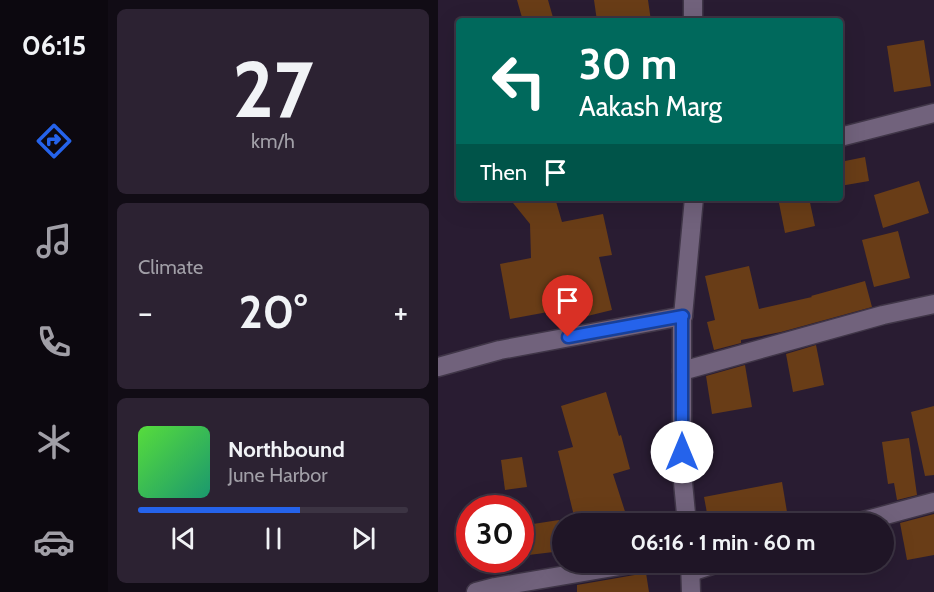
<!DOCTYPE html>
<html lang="en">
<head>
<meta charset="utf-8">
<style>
	body { margin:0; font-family:Cabin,sans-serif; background:#2c2232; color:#f1f3f6; height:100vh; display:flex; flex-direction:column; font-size:22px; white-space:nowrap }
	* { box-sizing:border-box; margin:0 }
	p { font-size:20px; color:#a19fa7 }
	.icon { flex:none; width:33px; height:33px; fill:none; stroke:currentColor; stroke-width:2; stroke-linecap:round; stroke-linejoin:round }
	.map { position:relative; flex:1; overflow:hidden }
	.details { display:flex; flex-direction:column; gap:9px; padding:9px; background:#110c15; width:330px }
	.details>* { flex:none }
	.hud { position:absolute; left:18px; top:18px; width:387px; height:183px; border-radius:6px; box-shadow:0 6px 24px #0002,0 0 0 2px #3c3443; background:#00695c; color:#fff; overflow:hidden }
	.speed { position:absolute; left:18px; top:495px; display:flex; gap:12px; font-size:30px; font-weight:700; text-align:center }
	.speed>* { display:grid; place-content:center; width:78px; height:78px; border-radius:50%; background:#1f1526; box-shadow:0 6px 24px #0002,0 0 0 2px #3c3443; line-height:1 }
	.speed .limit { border:9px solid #d22; background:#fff; color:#111 }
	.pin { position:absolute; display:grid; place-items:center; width:51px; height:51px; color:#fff; margin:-62px -26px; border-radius:50% 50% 50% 0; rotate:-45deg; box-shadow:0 0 6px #0007 }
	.pin .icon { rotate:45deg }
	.me { position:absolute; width:66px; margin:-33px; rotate:0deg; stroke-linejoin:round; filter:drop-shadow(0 0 4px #0008) }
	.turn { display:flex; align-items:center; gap:21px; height:126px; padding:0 24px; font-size:27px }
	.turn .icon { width:78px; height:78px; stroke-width:2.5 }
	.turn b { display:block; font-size:42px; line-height:51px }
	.then { display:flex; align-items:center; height:57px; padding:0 24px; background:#0003; gap:12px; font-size:22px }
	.big { font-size:45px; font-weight:800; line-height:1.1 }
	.details .card { flex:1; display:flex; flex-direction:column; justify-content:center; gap:9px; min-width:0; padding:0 21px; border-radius:9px; background:#2c2232 }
	.details .dial { align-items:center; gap:0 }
	.dial b { font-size:78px; line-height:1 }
	.song { display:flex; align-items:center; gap:18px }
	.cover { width:72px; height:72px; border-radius:9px; background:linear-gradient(135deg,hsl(110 70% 55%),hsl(160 70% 35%)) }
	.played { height:6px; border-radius:3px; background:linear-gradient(90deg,#2563eb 60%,#3c3443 60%) }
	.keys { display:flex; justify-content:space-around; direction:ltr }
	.heat { display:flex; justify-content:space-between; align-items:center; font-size:33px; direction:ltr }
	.trip { position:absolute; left:114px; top:513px; width:342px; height:60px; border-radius:30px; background:#1f1526; box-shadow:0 6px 24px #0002,0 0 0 2px #3c3443; font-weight:800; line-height:60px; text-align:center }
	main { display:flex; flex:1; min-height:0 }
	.tabs { display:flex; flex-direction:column; width:108px; justify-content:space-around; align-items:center; background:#0c080f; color:#a19fa7 }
	.tabs .icon { width:42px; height:42px }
	.tabs .current { color:#2563eb }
	.tabs b { font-size:27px; color:#f1f3f6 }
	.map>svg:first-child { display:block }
	.building { fill:#693d17 }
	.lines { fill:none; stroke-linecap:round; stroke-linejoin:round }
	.minor-casing { stroke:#403648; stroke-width:21 }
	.minor { stroke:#71627c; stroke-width:18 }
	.route-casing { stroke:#184099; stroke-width:15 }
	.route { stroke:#2563eb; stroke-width:10 }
</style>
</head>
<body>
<main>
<nav class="tabs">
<b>06:15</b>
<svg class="icon current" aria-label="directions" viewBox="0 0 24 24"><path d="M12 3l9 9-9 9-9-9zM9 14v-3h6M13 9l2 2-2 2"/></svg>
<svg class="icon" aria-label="music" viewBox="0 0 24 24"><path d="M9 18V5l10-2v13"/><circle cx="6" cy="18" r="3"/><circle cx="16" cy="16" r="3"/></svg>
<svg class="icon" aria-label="phone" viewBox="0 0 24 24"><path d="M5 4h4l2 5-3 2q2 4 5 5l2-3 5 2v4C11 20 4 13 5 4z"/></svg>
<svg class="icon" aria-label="climate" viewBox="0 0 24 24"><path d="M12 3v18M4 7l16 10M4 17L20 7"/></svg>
<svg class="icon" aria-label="car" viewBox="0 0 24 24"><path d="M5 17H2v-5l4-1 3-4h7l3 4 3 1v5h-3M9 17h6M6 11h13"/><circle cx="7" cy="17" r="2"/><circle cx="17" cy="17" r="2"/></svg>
</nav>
<section class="details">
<div class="card dial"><b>27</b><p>km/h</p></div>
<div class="card"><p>Climate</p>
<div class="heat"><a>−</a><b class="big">20°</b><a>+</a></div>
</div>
<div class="card">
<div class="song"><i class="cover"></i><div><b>Northbound</b><p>June Harbor</p></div></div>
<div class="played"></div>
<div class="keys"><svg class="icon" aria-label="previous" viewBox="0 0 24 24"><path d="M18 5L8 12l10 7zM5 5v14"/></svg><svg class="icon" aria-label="pause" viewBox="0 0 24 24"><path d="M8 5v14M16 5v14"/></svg><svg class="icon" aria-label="next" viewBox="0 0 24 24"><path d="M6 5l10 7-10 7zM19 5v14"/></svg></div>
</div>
</section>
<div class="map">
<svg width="496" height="592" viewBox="0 0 496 592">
	<rect width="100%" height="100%" fill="#291c32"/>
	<g class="building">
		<polygon points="79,0 110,0 116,21 85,21"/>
		<polygon points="156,0 210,0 213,21 159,21"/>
		<polygon points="486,40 493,86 456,92 449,46"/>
		<polygon points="427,157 431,181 402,186 402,162"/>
		<polygon points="481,181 491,213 445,228 436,195"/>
		<polygon points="71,198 117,198 124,222 165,214 174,255 161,257 174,310 129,321 126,309 72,319 62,264 93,258 92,224"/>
		<polygon points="340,198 371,198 377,226 347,233"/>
		<polygon points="460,231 472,278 436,287 424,240"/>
		<polygon points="311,266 321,309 374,297 373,296 427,281 434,307 343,332 303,340 303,343 276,350 269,322 277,320 267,276"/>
		<polygon points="378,345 386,385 355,392 348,354"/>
		<polygon points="307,365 314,407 274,414 268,376"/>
		<polygon points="168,392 181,436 183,435 192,469 175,474 191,524 138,524 120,451 135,447 123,406"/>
		<polygon points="496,406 496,475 487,476 473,412"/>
		<polygon points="471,438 479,495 459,500 456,483 450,484 444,442"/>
		<polygon points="84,457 89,487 67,490 63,460"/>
		<polygon points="344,482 351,524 271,524 266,497"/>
		<polygon points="496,514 496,555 469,560 462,523"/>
		<polygon points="121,520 124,551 82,556 82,526"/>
		<polygon points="208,573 211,592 139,592 139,585"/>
	</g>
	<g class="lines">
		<g class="minor-casing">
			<g id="minor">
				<polyline points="255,0 255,21"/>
				<polyline points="402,137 496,113"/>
				<polyline points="0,367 62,350 245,316"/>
				<polyline points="244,371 445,315 496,304"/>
				<polyline points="249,524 244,472 244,317 245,316 256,198"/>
				<polyline points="414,524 496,502"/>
				<polyline points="252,562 253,592"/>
				<polyline points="253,572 283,562"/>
				<polyline points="38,592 57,587 205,562"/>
			</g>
		</g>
		<use href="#minor" class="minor"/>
	</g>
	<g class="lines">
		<g class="route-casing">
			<polyline id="route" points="130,337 245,316 244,317 244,452"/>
		</g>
		<use href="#route" class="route"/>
	</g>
</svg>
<div class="speed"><div class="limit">30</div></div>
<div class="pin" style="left:130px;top:337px;background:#d93025"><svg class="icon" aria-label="arrive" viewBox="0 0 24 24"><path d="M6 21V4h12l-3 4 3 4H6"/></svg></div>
<svg class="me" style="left:244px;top:452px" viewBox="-20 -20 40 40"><circle r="19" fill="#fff"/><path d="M0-13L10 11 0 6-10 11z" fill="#2563eb"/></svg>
<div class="trip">06:16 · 1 min · 60 m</div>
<div class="hud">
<div class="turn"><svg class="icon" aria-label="left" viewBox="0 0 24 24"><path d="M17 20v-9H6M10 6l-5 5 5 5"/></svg><div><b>30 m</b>Aakash Marg</div></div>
<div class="then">Then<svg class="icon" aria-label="arrive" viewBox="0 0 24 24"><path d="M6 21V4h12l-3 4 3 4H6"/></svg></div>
</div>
</div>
</main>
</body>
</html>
